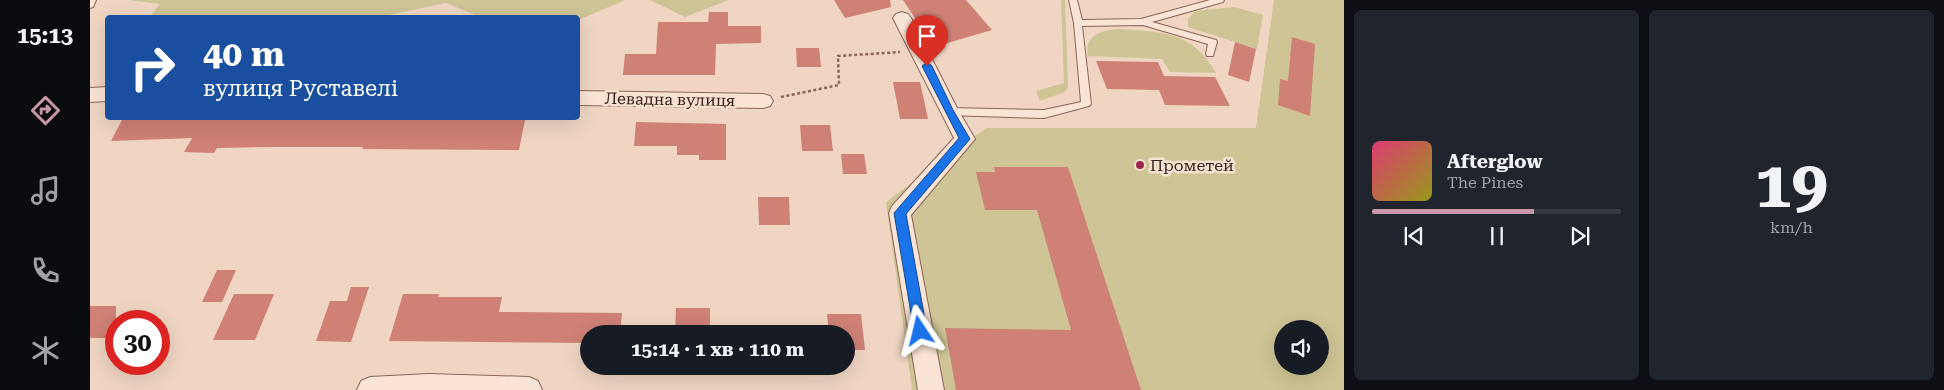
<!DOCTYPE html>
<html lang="uk">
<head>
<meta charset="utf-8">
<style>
	body { margin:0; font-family:"Roboto Serif",serif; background:#20242c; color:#f1f3f6; height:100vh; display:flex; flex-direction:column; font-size:19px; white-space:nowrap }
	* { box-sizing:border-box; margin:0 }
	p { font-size:16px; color:#9ea1a6 }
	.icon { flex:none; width:28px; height:28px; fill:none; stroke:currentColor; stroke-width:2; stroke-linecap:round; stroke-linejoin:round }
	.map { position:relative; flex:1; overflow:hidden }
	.details { display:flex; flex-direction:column; gap:10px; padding:10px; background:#0d0f14; width:600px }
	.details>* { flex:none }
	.hud { position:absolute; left:15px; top:15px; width:475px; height:105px; border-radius:5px; box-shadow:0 5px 20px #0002; background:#1a4fa0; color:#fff; overflow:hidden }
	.buttons { position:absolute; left:1184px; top:320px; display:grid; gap:10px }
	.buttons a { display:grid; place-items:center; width:55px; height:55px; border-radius:50%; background:#171b24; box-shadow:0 5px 20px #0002; font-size:25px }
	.speed { position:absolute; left:15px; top:310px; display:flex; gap:10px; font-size:25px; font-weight:700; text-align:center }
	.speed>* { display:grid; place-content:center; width:65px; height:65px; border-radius:50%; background:#171b24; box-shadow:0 5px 20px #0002; line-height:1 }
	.speed .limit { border:8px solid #d22; background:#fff; color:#111 }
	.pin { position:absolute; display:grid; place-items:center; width:42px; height:42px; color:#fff; margin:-51px -21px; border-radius:50% 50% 50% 0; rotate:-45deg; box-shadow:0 0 5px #0007 }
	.pin .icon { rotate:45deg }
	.me { position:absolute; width:55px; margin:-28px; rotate:350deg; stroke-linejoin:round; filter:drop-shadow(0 0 4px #0008) }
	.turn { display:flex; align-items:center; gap:18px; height:105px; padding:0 15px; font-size:22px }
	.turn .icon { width:65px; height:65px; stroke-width:2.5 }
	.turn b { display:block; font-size:35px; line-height:42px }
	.details .tile { flex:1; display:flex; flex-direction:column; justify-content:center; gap:8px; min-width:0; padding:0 18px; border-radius:8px; background:#20242c }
	.details .dial { align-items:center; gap:0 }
	.dial b { font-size:65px; line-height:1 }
	.song { display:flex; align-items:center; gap:15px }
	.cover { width:60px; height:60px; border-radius:8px; background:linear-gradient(135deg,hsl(340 70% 55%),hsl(60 70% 35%)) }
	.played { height:5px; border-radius:2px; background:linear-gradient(90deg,#ca97a8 65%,#363941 65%) }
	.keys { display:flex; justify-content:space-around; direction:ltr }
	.details .tiles { flex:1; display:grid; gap:10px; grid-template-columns:repeat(2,1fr) }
	.trip { position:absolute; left:490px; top:325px; width:275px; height:50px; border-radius:25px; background:#171b24; box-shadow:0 5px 20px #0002; font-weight:700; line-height:50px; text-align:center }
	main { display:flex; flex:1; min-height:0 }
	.dock { display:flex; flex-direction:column; width:90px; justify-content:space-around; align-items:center; background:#090b0e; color:#9ea1a6 }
	.dock .icon { width:35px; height:35px }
	.dock .on { color:#ca97a8 }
	.dock b { font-size:22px; color:#f1f3f6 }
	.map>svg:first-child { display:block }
	.green { fill:#cec495; fill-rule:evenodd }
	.building { fill:#cf8176 }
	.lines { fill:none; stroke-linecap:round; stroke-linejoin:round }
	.service-casing { stroke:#8a6458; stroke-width:2 }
	.minor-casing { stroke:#8a6458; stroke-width:2 }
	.path { stroke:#8a6458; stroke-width:2.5; stroke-dasharray:3 2.5; stroke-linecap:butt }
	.service { fill:#fae4d5; fill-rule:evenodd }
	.minor { fill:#fae4d5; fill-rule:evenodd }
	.route { fill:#1a73e8; stroke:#114b97 }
	.poi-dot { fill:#9b2649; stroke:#f7e1d1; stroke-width:2 }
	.labels { text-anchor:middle; stroke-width:5; stroke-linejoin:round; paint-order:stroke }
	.street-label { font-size:16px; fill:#39231d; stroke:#f7e1d1 }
	.poi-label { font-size:16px; fill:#39231d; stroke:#f7e1d1; text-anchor:start }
</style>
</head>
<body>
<main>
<nav class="dock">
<b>15:13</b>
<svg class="icon on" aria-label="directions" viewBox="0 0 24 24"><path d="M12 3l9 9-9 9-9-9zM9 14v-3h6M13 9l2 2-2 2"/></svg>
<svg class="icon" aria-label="music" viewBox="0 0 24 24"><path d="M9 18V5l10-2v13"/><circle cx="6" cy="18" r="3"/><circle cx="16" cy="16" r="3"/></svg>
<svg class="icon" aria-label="phone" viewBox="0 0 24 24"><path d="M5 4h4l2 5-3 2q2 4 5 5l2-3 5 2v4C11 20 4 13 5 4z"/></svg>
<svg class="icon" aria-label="climate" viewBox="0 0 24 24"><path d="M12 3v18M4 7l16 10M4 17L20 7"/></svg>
</nav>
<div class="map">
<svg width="1254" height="390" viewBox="0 0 1254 390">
	<rect width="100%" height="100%" fill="#efd5c2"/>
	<g class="green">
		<polygon points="38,0 535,0 488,20 488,18 390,17 356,3 284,18 59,18 70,4"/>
		<polygon points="560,0 639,0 595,17"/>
		<polygon points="971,0 975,0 978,87 975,92 950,101 946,91 974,83"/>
		<path d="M1184,0H1254V390H822L796,202L896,128H1166ZM1192,329H1230V366H1192Z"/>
		<polygon points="1144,7 1173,15 1167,49 1098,27 1098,19 1105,11"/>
		<path d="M1027,29C1070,32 1102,30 1126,73L1080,72L1072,59L998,56C994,36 1010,31 1027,29Z"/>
	</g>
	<g class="building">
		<polygon points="744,0 800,0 801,7 755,18"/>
		<polygon points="813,0 876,0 902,30 844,47"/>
		<polygon points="619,12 638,12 638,26 671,26 671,43 626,44 625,75 533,75 535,54 566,54 568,22 618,22"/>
		<polygon points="1202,37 1225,44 1220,116 1188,105 1190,79 1198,81"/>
		<polygon points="1145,42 1166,49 1159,82 1138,75"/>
		<polygon points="706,48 729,48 731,67 707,67"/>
		<polygon points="1006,61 1068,62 1074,76 1125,77 1140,106 1075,105 1069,90 1017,89"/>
		<polygon points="803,82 830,82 838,119 810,119"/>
		<polygon points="33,118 315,118 315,119 435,120 429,150 272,149 273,147 184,147 127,148 124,153 94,152 102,138 21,141"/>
		<polygon points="546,122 636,124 636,160 609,160 609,155 587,155 587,146 544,146"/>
		<polygon points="710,125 740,125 743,151 712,151"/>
		<polygon points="751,154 774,154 777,174 753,174"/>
		<polygon points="904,167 978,167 1051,390 866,390 855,328 981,330 947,210 895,210 886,172 905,172"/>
		<polygon points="668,197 699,197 700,225 669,225"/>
		<polygon points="127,270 146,270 132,302 112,302"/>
		<polygon points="261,287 279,287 261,342 226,341 240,301 257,301"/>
		<polygon points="144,294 184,294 165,340 123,340"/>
		<polygon points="313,294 349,294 348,297 412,297 409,312 532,313 530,334 499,334 499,343 299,341"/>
		<rect x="0" y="306" width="26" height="32"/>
		<polygon points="586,308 620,308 620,334 585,334"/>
		<polygon points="737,314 771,314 775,350 756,350 756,334 739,334"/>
	</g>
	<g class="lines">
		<g class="service-casing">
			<g id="service">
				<polygon points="0,0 6,0 3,7 0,8"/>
				<polygon points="979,0 987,0 992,20 1051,19 1120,0 1134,0 1133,2 1062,22 1126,40 1127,42 1123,56 1117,56 1116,54 1118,44 1053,25 992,26 1001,104 999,106 954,118 856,115 854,112 856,109 859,108 954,110 991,102 984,23"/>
			</g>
		</g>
		<g class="minor-casing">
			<g id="minor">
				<polygon points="812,12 818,14 821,18 867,108 885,139 821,215 854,390 828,390 799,213 802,206 864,138 803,18 806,14"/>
				<polygon points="18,87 18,101 0,102 0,88"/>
				<polygon points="488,91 673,94 680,96 683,101 680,106 673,108 488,105"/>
				<polygon points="339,374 439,377 448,381 452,390 267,390 271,381 280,377"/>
			</g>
		</g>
		<polyline class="path" points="691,97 749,85 748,56 810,52"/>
		<use href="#service" class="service"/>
		<use href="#minor" class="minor"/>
	</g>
	<polygon class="route" points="837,62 842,66 863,110 880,139 816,214 837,331 835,335 830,337 826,335 824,331 804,213 869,138 832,66"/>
	<circle class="poi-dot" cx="1050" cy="165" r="5"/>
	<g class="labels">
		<g class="street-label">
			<text transform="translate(580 99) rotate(1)" y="6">Левадна вулиця</text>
		</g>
		<g class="poi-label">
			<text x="1060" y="171">Прометей</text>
		</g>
	</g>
</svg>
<div class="buttons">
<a><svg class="icon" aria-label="sound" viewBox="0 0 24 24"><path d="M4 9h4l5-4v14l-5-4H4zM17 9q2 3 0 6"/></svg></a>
</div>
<div class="speed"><div class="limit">30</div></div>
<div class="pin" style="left:837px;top:66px;background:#d93025"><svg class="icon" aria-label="arrive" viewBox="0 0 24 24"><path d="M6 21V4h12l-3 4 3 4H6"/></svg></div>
<svg class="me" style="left:830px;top:331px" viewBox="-20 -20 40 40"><path d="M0-17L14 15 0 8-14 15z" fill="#1a73e8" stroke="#fff" stroke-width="4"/></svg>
<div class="trip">15:14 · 1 хв · 110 m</div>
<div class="hud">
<div class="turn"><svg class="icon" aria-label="right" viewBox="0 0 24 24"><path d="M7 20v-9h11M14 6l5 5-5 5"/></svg><div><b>40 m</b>вулиця Руставелі</div></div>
</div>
</div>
<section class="details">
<div class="tiles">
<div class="tile">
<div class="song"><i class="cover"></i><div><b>Afterglow</b><p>The Pines</p></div></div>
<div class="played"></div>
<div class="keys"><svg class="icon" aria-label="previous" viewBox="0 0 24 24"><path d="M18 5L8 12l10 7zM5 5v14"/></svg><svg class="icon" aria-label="pause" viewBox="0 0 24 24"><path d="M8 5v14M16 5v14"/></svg><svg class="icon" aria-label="next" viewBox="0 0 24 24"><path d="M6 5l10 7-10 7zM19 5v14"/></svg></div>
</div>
<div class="tile dial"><b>19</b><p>km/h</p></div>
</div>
</section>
</main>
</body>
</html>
